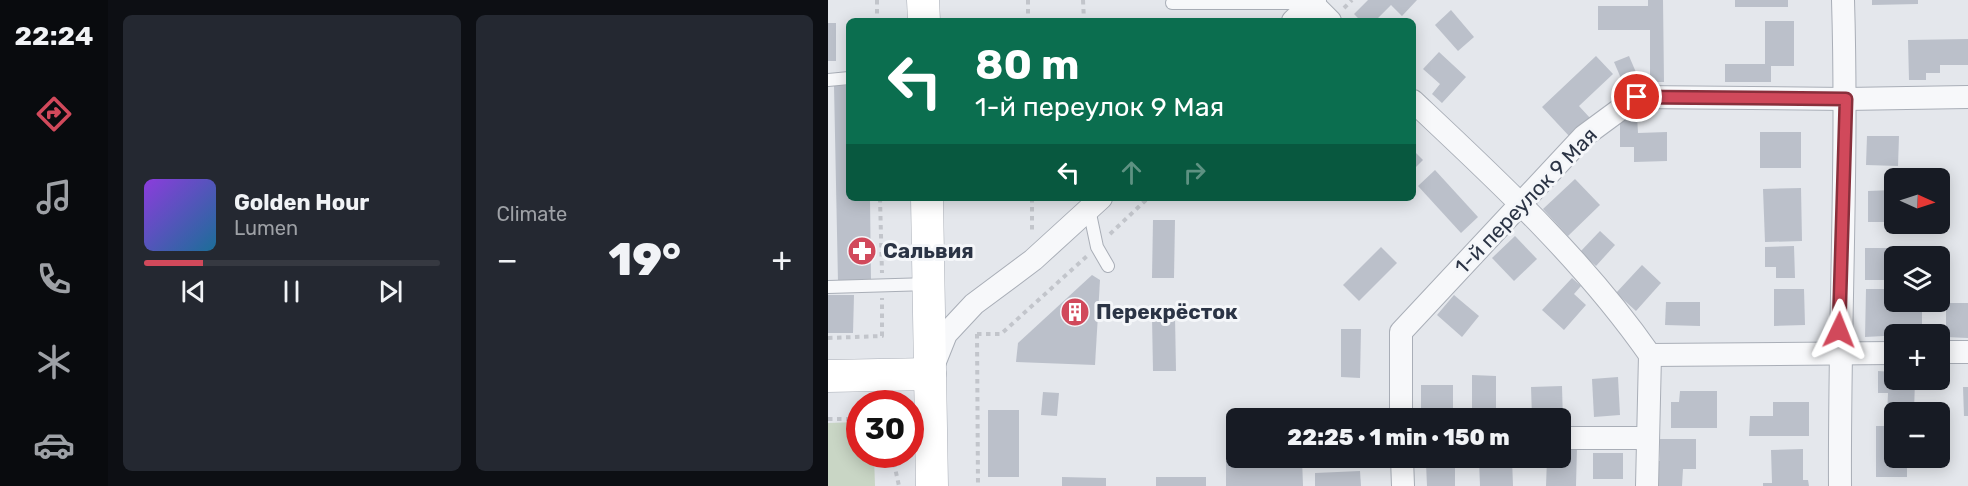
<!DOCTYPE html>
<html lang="en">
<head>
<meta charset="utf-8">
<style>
	body { margin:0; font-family:Rubik,sans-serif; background:#242831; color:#f1f3f6; height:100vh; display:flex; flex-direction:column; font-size:22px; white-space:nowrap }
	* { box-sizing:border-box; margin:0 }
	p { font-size:20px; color:#9ea1a6 }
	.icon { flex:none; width:33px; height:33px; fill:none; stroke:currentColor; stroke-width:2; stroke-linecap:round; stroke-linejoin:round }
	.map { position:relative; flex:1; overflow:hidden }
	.side { display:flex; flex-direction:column; gap:15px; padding:15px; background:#0d0f14; width:720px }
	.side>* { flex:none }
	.banner { position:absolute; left:18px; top:18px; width:570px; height:183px; border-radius:9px; box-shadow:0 3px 15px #0003; background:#0b6e4f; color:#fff; overflow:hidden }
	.needle { width:39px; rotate:93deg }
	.tools { position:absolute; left:1056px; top:168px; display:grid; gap:12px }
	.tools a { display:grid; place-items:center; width:66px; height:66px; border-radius:9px; background:#171b24; box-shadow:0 3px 15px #0003; font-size:30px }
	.speed { position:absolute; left:18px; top:390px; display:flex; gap:12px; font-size:30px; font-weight:700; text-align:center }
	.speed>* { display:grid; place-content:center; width:78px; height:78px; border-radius:50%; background:#171b24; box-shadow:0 3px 15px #0003; line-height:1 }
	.speed .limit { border:9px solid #d22; background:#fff; color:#111 }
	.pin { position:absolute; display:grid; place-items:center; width:51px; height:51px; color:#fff; margin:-26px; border:3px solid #fff; border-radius:50%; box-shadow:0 2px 6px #0007 }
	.me { position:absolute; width:66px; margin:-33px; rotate:2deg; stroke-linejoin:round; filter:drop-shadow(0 0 4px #0008) }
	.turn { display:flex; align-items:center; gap:21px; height:126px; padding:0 30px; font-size:27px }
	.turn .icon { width:78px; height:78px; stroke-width:2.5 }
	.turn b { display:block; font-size:42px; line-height:51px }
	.lanes { display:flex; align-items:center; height:57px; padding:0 30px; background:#0003; justify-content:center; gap:30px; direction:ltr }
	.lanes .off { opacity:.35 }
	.big { font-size:45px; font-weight:800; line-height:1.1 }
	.side .widget { flex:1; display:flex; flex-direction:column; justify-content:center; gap:9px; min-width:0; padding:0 21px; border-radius:9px; background:#242831 }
	.song { display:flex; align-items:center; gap:18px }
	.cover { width:72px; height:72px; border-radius:9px; background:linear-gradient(135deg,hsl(270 70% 55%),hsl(200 70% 35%)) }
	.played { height:6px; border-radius:3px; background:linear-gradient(90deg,#d1495b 20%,#363941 20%) }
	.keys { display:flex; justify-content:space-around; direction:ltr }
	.heat { display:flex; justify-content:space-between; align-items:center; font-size:33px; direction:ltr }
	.side .tiles { flex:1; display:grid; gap:15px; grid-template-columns:repeat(2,1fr) }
	.trip { position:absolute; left:398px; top:408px; width:345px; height:60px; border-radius:9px; background:#171b24; box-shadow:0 3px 15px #0003; font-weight:800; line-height:60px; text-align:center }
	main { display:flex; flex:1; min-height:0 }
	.tab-bar { display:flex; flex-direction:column; width:108px; justify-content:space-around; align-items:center; background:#090b0e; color:#9ea1a6 }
	.tab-bar .icon { width:42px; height:42px }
	.tab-bar .current { color:#d1495b }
	.tab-bar b { font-size:27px; color:#f1f3f6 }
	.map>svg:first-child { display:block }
	.green { fill:#c9d6c5 }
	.building { fill:#bbc0ca }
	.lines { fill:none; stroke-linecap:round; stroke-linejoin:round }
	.service-casing { stroke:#a9aeb7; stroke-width:14 }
	.minor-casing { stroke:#a9aeb7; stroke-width:24 }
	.secondary-casing { stroke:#a9aeb7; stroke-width:33 }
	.path { stroke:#c2c5cb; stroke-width:4; stroke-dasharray:4.5 4.5; stroke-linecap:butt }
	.service { stroke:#f7f8fa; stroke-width:12 }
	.minor { stroke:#f7f8fa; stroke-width:22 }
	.secondary { stroke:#fff; stroke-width:32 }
	.route-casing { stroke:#882f3b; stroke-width:15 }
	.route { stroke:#d1495b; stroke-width:10 }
	.labels { text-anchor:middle; stroke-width:6; stroke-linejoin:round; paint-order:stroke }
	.street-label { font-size:21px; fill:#2b3445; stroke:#f4f6f9 }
	.poi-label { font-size:21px; font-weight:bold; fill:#2b3445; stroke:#f4f6f9; text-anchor:start }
</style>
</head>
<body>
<main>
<nav class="tab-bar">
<b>22:24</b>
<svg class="icon current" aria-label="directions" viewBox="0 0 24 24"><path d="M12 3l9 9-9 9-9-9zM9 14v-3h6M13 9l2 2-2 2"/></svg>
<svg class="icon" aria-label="music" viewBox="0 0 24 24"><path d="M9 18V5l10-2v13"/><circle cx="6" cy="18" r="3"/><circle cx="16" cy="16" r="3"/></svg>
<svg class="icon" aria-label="phone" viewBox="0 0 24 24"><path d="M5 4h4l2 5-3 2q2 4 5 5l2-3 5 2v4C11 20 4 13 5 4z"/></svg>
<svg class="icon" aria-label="climate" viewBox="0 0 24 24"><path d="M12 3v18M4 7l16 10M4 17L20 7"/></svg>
<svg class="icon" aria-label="car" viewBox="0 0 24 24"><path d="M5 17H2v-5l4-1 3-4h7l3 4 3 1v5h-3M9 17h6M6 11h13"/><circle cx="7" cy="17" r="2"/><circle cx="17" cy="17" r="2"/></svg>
</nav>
<section class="side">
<div class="tiles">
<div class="widget">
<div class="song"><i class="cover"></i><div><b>Golden Hour</b><p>Lumen</p></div></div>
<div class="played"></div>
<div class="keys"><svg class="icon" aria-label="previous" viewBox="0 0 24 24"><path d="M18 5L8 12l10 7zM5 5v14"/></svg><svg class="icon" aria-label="pause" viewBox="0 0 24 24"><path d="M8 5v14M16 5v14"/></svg><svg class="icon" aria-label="next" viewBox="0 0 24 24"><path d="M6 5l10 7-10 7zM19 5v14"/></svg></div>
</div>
<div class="widget"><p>Climate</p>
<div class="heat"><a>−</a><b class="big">19°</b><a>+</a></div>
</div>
</div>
</section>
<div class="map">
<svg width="1140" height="486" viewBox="0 0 1140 486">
	<rect width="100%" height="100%" fill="#e4e7ec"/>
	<polygon class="green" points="31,422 32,454 46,455 47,486 0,486 0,423"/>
	<g class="building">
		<polygon points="540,0 589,0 574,16 563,5 549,19 552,21 533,21 526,14"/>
		<polygon points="820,0 835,0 836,82 822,82 822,30 770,30 770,6 820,6"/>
		<rect x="907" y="0" width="53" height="7"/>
		<polygon points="1044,0 1090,0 1090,4 1044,5"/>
		<polygon points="623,10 646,37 630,51 607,25"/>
		<polygon points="937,21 966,21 966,66 943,66 943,82 897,82 897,64 937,64"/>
		<rect x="0" y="23" width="8" height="38"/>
		<polygon points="1140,39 1140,65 1112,65 1112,73 1098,73 1098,80 1081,80 1080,40"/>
		<polygon points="611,52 638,77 614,103 604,94 612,84 595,69"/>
		<polygon points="768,56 785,74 751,106 762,118 742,137 714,107"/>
		<polygon points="801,56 813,84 798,90 786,62"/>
		<polygon points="21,85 21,198 42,198 43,281 10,282 6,86"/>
		<polygon points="792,116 809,116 810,133 839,132 839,161 806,162 806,147 792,147"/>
		<rect x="932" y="132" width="41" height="36"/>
		<polygon points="1039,136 1071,136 1070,166 1038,165"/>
		<polygon points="585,150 595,160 585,170"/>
		<polygon points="607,170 650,217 633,233 590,186"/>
		<polygon points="747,179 772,205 740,236 715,209"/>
		<polygon points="973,188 974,241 937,242 935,189"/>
		<polygon points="1066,190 1066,222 1040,222 1040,191"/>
		<polygon points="325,220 347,220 346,278 324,278"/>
		<polygon points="772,231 787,245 768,266 752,252"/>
		<polygon points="687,236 709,259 686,281 664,258"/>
		<polygon points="966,246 967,278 948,278 948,267 937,267 937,247"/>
		<polygon points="553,247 569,263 531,301 515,285"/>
		<polygon points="1037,248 1081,248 1081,256 1066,256 1066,280 1037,280"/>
		<polygon points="814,265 833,283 808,311 788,293"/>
		<polygon points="264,275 272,280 267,365 188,362 190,343"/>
		<polygon points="744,278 753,286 746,294 758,305 736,330 714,310"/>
		<polygon points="946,289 976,289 977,325 946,326"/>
		<polygon points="1038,289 1066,289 1066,302 1094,302 1094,334 1037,337"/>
		<polygon points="0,295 26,295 25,333 0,333"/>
		<polygon points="626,295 651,316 634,337 609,315"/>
		<polygon points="838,302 872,302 872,326 837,325"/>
		<polygon points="1118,303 1140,303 1140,338 1118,337"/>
		<polygon points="347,316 348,371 325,371 324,317"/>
		<polygon points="513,329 533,329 532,378 513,377"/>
		<polygon points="1050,371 1066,372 1066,380 1087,380 1086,412 1066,412 1066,416 1059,416 1060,393 1050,393"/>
		<polygon points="644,375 668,376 668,418 644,418"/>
		<polygon points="790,377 792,415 766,417 764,379"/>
		<rect x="593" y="385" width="32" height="33"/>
		<polygon points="734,386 735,422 732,422 732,418 704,418 703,387"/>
		<polygon points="1135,387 1140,387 1140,416 1136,416"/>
		<polygon points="852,391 889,391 889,428 843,428 843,402 851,402"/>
		<polygon points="215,392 231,393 229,416 213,415"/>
		<polygon points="945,402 981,402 981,436 921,436 922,416 945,416"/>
		<rect x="160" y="410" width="31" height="67"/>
		<polygon points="1048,426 1066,426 1066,458 1079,458 1079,477 1048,477"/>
		<polygon points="832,439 868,439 868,469 855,469 854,486 826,486 826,461 832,461"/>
		<polygon points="733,445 749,446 748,486 718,486 719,458 732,458"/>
		<polygon points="975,449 975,480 980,480 981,486 935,486 935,483 944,483 943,450"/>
		<rect x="765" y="453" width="30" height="26"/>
		<polygon points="449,458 474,458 475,486 398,486 398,461 449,461"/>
		<polygon points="684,459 685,486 652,486 651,460"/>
		<polygon points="627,462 627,486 599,486 598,463"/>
		<polygon points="532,471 533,486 487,486 487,473"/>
		<polygon points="234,477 278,478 278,486 234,486"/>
		<rect x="328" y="477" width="50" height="9"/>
	</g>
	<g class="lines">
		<g class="service-casing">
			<g id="service">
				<polyline points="344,3 484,3"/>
				<polyline points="0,80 21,78"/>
				<polyline points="261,209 269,247 280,266"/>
				<polyline points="0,287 101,284"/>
			</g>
		</g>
		<g class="minor-casing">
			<g id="minor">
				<polyline points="484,3 502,21"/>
				<polyline points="465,21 487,0"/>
				<path d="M585,101C669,180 755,259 822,355"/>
				<polyline points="1112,352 1140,352"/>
				<polyline points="822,355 1066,353"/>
				<polyline points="106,364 118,334 146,304 205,260 273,198"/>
				<polyline points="573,418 573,332 756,136 809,97 1018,99 1140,97"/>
				<polyline points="732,438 819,438"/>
				<polyline points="574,458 575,486"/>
				<polyline points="819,486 822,355"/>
				<path d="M1012,486C1011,324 1020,162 1015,0"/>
			</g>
		</g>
		<g class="secondary-casing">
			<g id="secondary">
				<polyline points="95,0 96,21"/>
				<polyline points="99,198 104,486"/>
				<polyline points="0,376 102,374"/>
			</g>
		</g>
		<g class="path">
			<polyline points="49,0 49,21"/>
			<polyline points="200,0 200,21"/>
			<polyline points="255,0 256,21"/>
			<polyline points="516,8 524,0"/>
			<polyline points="52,198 54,273"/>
			<polyline points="204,198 204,233"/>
			<polyline points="282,234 320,198"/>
			<polyline points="149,334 173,334 259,256"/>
			<polyline points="149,334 150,486"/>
			<polyline points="0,338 54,336 54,298"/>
			<polyline points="0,419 32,419"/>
			<polyline points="64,454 71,486"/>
		</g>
		<use href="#service" class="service"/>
		<use href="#minor" class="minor"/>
		<use href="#secondary" class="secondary"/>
	</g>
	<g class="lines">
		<g class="route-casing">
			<polyline id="route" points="809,97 1018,99 1011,330"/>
		</g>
		<use href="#route" class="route"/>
	</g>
	<defs>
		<g id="pharmacy-disc" transform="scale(1.5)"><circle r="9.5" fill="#d1495b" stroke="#f4f6f9"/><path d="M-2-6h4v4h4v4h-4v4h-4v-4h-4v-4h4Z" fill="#fff"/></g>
		<g id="building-disc" transform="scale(1.5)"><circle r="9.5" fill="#d1495b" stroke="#f4f6f9"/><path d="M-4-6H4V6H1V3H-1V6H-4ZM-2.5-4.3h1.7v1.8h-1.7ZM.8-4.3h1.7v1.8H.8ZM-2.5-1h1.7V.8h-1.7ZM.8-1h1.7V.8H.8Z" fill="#fff"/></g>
	</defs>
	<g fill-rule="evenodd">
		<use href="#pharmacy-disc" x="34" y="251"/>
		<use href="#building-disc" x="247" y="312"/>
	</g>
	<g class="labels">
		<g class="street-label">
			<text transform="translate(698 201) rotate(-46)" y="7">1-й переулок 9 Мая</text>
		</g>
		<g class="poi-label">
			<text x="55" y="258">Сальвия</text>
			<text x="268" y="319">Перекрёсток</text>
		</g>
	</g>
</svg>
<div class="tools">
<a><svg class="needle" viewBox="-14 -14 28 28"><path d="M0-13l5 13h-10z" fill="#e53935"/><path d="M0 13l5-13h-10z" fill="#9ea1a6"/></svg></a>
<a><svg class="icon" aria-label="layers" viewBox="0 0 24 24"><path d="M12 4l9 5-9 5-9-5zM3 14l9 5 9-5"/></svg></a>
<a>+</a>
<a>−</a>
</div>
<div class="speed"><div class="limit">30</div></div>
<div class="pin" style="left:809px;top:97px;background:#d93025"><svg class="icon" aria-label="arrive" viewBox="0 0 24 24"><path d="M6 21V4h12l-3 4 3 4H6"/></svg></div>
<svg class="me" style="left:1011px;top:330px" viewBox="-20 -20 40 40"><path d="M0-17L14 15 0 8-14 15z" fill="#d1495b" stroke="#fff" stroke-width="4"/></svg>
<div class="trip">22:25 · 1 min · 150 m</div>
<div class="banner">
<div class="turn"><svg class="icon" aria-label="left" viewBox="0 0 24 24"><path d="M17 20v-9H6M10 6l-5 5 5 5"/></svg><div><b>80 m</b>1-й переулок 9 Мая</div></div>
<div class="lanes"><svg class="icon" aria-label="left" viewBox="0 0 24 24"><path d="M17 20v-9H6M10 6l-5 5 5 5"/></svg><svg class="icon off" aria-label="ahead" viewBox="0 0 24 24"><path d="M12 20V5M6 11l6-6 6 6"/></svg><svg class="icon off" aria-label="right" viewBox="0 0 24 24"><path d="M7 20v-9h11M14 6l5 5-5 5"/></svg></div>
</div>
</div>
</main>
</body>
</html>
